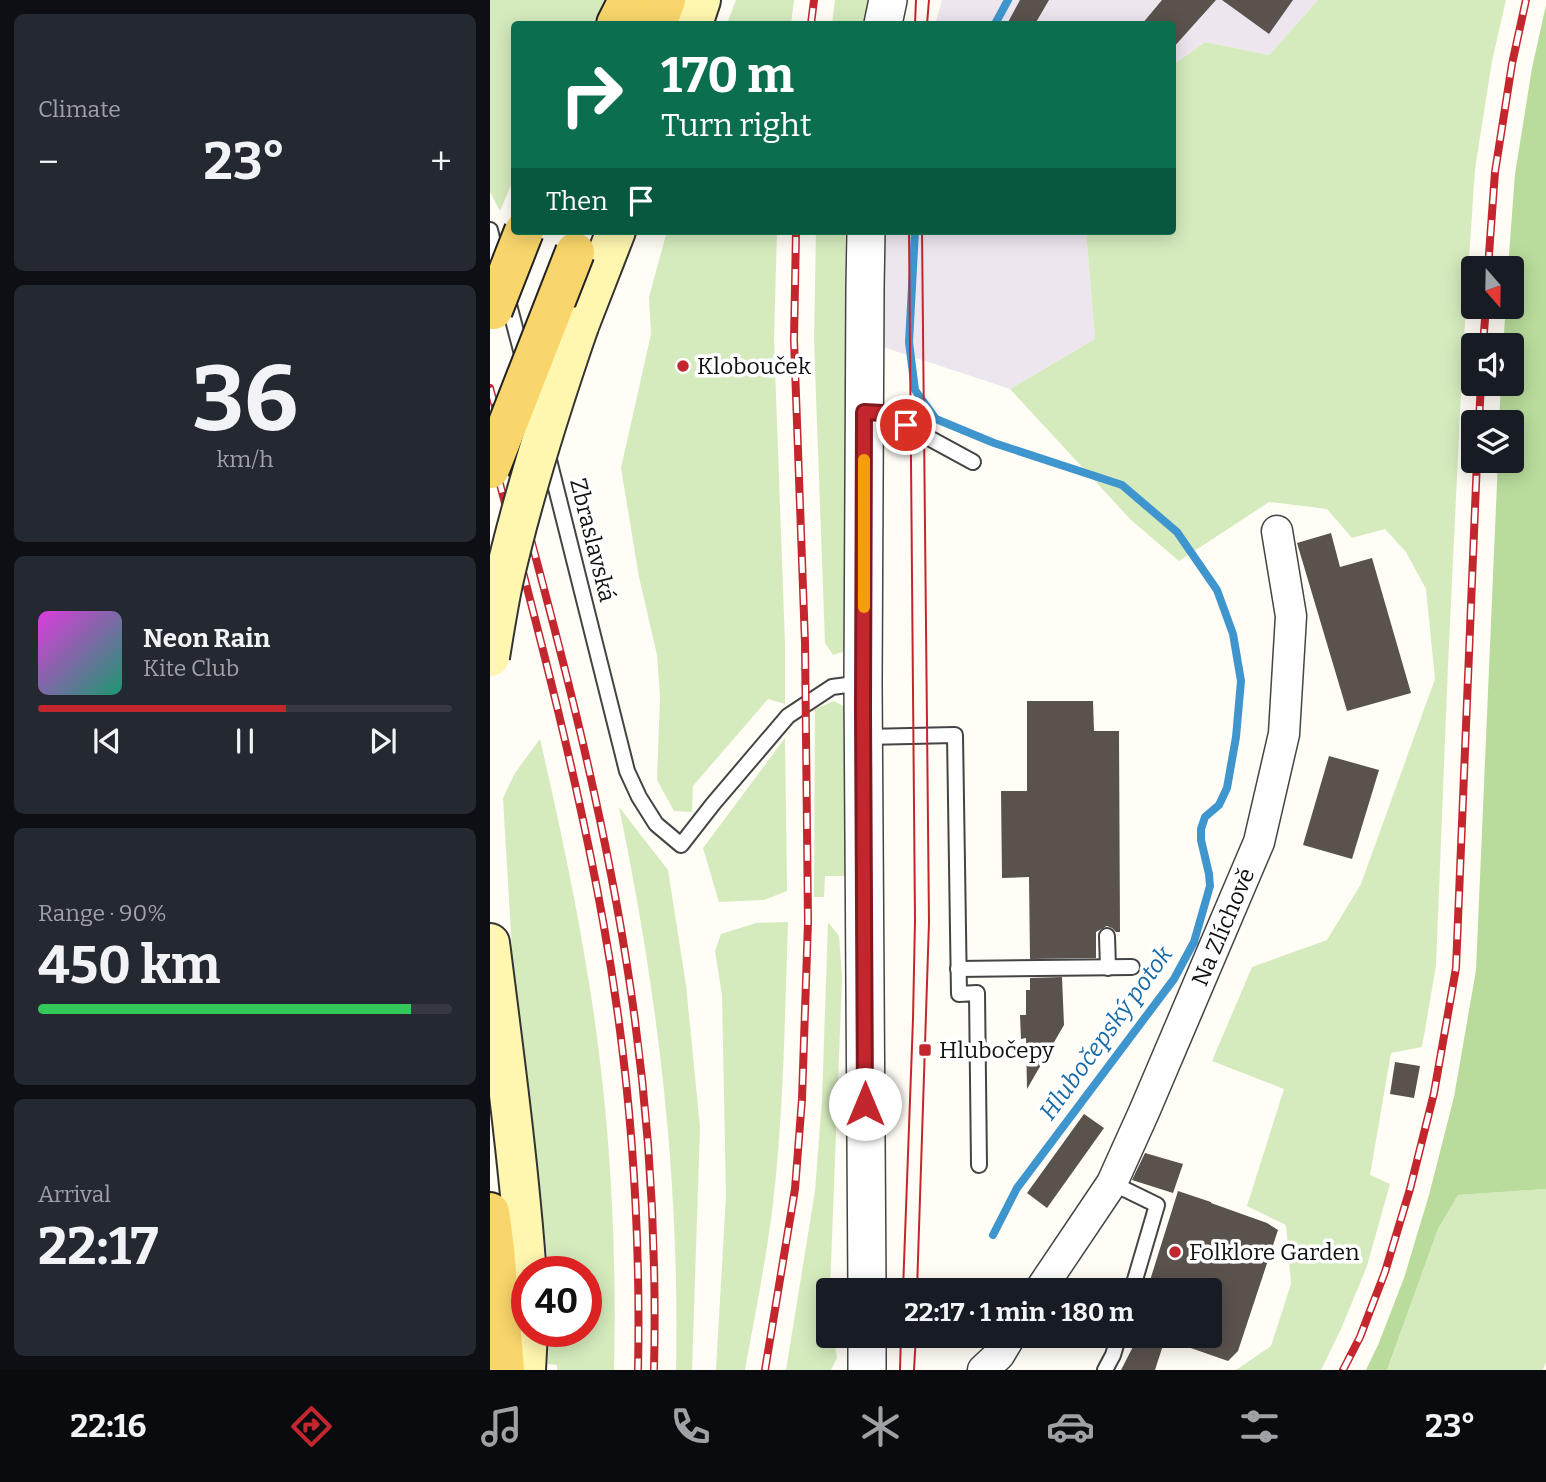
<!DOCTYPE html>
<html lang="en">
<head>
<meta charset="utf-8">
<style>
	body { margin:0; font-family:Bitter,serif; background:#242831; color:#f1f3f6; height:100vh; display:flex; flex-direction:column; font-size:26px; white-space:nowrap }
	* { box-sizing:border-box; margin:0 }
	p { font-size:23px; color:#9ea1a6 }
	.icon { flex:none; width:38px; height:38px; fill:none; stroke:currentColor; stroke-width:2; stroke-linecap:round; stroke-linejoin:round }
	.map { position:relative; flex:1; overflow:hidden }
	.details { display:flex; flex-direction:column; gap:14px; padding:14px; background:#0d0f14; width:490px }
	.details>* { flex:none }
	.top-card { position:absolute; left:21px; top:21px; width:665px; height:214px; border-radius:7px; box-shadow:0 4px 18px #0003; background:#0b6e4f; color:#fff; overflow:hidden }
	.needle { width:46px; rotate:160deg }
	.tools { position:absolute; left:971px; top:256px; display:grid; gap:14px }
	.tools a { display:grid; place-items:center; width:63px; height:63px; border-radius:7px; background:#171b24; box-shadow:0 4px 18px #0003; font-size:35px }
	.speed { position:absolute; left:21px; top:1256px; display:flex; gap:14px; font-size:35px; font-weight:700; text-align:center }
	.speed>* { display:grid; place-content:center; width:91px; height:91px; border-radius:50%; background:#171b24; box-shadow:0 4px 18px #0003; line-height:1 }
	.speed .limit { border:10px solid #d22; background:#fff; color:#111 }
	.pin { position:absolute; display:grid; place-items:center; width:60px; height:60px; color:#fff; margin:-30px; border:4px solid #fff; border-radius:50%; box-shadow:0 2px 7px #0007 }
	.me { position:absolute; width:77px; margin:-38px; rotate:0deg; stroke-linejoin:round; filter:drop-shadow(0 0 5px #0008) }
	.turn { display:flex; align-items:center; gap:24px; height:147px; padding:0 35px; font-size:32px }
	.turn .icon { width:91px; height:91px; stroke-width:2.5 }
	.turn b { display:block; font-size:49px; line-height:60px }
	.then { display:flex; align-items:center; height:66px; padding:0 35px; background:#0003; gap:14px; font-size:26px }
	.big { font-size:52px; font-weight:700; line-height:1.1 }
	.details .widget { flex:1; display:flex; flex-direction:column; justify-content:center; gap:10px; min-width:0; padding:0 24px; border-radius:10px; background:#242831 }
	.details .dial { align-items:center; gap:0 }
	.dial b { font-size:91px; line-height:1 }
	.song { display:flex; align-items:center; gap:21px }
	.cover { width:84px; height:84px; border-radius:10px; background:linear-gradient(135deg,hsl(300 70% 55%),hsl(160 70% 35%)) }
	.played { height:7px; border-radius:4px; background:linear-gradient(90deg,#c4262e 60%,#363941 60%) }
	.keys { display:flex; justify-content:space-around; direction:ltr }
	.heat { display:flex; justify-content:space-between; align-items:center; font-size:38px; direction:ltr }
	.charge { height:10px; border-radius:5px; background:linear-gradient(90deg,#34c759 90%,#363941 0) }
	.trip { position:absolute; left:326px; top:1278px; width:406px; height:70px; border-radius:7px; background:#171b24; box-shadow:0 4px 18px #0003; font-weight:700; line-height:70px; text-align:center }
	.tab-bar { display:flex; height:112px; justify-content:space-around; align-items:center; background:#090b0e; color:#9ea1a6 }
	.tab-bar .icon { width:49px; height:49px }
	.tab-bar .on { color:#c4262e }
	.tab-bar b { font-size:32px; color:#f1f3f6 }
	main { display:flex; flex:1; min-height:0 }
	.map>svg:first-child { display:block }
	.industrial { fill:#eee6ef }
	.green { fill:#d5ebbd }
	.forest { fill:#b9dc9c }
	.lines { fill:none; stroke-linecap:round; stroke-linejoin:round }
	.stream { stroke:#3f96cf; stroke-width:8 }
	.building { fill:#5a524d }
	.service-casing { stroke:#444; stroke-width:18 }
	.minor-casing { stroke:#444; stroke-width:33 }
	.tertiary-casing { stroke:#444; stroke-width:40 }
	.secondary-casing { stroke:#333; stroke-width:42 }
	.primary-casing { stroke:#222; stroke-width:42 }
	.service { stroke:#fff; stroke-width:14 }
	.minor { stroke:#fff; stroke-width:30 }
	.tertiary { stroke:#fff; stroke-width:37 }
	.secondary { stroke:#fff6b0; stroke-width:38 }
	.primary { stroke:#f9d66b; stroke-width:38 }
	.tram { stroke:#c4262e; stroke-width:2 }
	.rail-casing { stroke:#c4262e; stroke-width:8 }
	.rail { stroke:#fff; stroke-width:5; stroke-dasharray:16; stroke-linecap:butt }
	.secondary-bridge-casing { stroke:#333; stroke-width:42; stroke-linecap:butt }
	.primary-bridge-casing { stroke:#222; stroke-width:42; stroke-linecap:butt }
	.secondary-bridge { stroke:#fff6b0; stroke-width:38 }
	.primary-bridge { stroke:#f9d66b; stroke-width:38 }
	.route-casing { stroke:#7f191e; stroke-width:18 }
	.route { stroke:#c4262e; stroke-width:12 }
	.slow { stroke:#f59e0b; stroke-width:12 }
	.poi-dot { fill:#c4262e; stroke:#fff; stroke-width:2.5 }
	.labels { text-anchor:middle; stroke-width:7; stroke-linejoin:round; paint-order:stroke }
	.poi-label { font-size:23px; fill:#111; stroke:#fff; text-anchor:start }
	.street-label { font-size:23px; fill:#111; stroke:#fff }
	.water-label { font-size:24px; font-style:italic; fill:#1768a6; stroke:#fff }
</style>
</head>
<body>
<main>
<section class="details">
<div class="widget"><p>Climate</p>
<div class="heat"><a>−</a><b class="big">23°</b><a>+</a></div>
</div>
<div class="widget dial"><b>36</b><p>km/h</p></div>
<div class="widget">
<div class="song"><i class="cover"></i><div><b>Neon Rain</b><p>Kite Club</p></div></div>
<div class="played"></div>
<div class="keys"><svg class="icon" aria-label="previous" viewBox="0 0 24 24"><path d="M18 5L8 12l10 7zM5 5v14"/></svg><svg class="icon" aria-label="pause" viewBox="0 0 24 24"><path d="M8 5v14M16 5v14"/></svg><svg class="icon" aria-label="next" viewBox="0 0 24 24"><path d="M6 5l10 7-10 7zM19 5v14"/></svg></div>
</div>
<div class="widget"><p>Range · 90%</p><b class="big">450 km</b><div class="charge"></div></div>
<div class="widget"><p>Arrival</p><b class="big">22:17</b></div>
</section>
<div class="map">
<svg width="1056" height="1370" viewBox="0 0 1056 1370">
	<rect width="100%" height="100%" fill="#fffdf5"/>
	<g class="industrial">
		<polygon points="452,0 828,0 779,55 715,42 683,65 682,24 445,24"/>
		<polygon points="393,231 596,231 605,339 520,389 390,346"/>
	</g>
	<g class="green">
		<polygon points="0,0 114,0 103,24 24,24 24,178 10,211 0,192"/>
		<polygon points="246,0 304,0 301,24 237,24"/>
		<polygon points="345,0 383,0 376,24 342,24"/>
		<polygon points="828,0 1016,0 1002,61 985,169 979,259 972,371 958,665 946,966 932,1047 901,1053 880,1175 900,1184 877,1266 851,1329 831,1370 746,1370 781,1346 801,1284 796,1225 757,1206 794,1089 722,1061 762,967 837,940 871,884 945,679 936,589 916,552 895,529 862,538 837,509 779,502 689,561 641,520 520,389 605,339 596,231 682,231 683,65 715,42 779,55"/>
		<polygon points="177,231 287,231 284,340 295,644 295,704 278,699 203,786 202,812 184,811 167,780 170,697 167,655 149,577 131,468 161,334 159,297"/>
		<polygon points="326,231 355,231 362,649 343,655 335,643 324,340"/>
		<polygon points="344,701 355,707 359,876 335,876 334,897 324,897 325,709"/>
		<polygon points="295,738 297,891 274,900 229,902 213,848"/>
		<path d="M50,739C69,822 87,905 100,989C120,1114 127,1243 124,1370H67V1365L58,1364L59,1332H96V1272H59L40,1112L26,1017L13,798L25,773Z"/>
		<path d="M129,807L178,870L196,985L210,1127L202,1370H186C190,1178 168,995 129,807Z"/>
		<path d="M298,922C295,1009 294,1097 285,1185C279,1247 266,1308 255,1370H226L236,1195L232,995L225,951L231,934L266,923Z"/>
		<polygon points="338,922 349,936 352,977 340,1290 338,1290 338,1335 343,1335 347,1358 341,1370 296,1370 325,1191 332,1100"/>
		<polygon points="1056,1189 1056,1362 1053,1370 897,1370 948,1229 968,1195"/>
	</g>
	<polygon class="forest" points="1056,5 1056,1189 968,1195 948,1229 897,1370 876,1370 888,1345 914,1278 939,1195 964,1097 986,970 1008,460 1022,460 1022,422 1009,422 1011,383 1022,383 1022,345 1013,345 1016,306 1022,306 1022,268 1018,268 1025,174 1042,68"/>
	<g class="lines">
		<g class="stream">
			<polyline points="505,24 518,0"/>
			<polyline points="425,231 419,342 425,390 446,419 504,443 632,485 687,532 727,590 743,634 751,681 746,737 737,788 729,805 715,817 711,829 711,840 719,874 720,886 704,942 684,979 527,1188 503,1235"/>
		</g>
	</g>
	<g class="building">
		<polygon points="530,0 559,0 545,24 517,24"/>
		<polygon points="672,0 726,0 682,49 682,24 652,24"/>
		<polygon points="732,0 803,0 779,34"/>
		<polygon points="841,533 850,567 882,558 921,693 857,711 807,543"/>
		<polygon points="537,701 603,701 604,731 629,731 630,932 626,932 622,928 617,926 606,932 606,958 540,959 539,877 512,878 511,791 537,791"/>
		<polygon points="839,756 889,770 862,859 813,845"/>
		<polygon points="572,977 574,1025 537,1089 536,1038 531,1039 530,1015 536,1015 536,990 540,990 540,978"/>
		<polygon points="905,1062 930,1066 924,1098 900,1094"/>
		<polygon points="594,1114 614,1128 557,1208 537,1193"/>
		<polygon points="655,1153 693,1164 683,1193 642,1180"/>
		<polygon points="688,1191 721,1202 721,1203 777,1223 788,1230 748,1351 738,1361 675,1339 665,1370 631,1370 649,1335 719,1335 719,1290 657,1290"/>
	</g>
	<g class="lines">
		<g class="service-casing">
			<g id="service">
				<polyline points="0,230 9,267"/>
				<polyline points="17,297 33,358"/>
				<polyline points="376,412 393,413 483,462"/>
				<polyline points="58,456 137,771 149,797 166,824 191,845 223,804 298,716 342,687 372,683"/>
				<polyline points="375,737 465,735 469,994 487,993 489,1165"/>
				<polyline points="617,936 618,968"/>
				<polyline points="468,969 642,967"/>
				<polyline points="622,1183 667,1205 642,1290"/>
				<polyline points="615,1370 623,1355 629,1335"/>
			</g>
		</g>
		<g class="minor-casing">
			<g id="minor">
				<polyline points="550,1290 622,1183 654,1112 769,842 794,734 801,616 787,531"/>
				<polyline points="493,1370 509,1355 521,1335"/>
			</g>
		</g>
		<g class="tertiary-casing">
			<g id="tertiary">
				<polyline points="393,24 398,0"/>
				<polyline points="376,231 375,288 373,683 377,1290"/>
				<polyline points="377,1335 377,1370"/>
			</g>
		</g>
		<g class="secondary-casing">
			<g id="secondary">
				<polyline points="203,24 211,0"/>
				<polyline points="89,326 126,231"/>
				<path d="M0,943C14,1054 29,1165 37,1276"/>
				<polyline points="36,1370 38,1332"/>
			</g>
		</g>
		<g class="primary-casing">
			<g id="primary">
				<polyline points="126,24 138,0"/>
				<polyline points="167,24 176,0"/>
				<polyline points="0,1212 5,1249 15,1370"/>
			</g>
		</g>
		<use href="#service" class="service"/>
		<use href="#minor" class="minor"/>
		<use href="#tertiary" class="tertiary"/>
		<use href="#secondary" class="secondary"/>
		<use href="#primary" class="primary"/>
		<g class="tram">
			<polyline points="425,24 426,0"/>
			<polyline points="437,24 439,0"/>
			<polyline points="413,1290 423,1019 425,920 419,231"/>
			<polyline points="427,1290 439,922 432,231"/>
			<polyline points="410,1370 411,1335"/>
			<polyline points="424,1370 426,1335"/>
		</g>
		<g class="rail-casing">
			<g id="rail">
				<polyline points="321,24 324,0"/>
				<polyline points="998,268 1005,172 1022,64 1036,0"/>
				<polyline points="993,345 996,306"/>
				<path d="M0,388C53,585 110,782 140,985C159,1112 167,1241 164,1370"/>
				<polyline points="989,422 991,383"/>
				<path d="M0,446C41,603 84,760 113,921C140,1069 151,1220 148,1370"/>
				<polyline points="275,1370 305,1189 312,1099 318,922 315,643 304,340 306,231"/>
				<polyline points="853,1370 870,1337 895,1272 920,1189 944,1093 966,968 987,460"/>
			</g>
		</g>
		<use href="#rail" class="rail"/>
		<g class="secondary-bridge-casing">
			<path id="secondary-bridge" d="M0,657C4,632 8,607 13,583C33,495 60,410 89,326"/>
		</g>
		<g class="primary-bridge-casing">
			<g id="primary-bridge">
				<polyline points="3,310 34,231"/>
				<polyline points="0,469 85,252"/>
			</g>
		</g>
		<use href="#secondary-bridge" class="secondary-bridge"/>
		<use href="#primary-bridge" class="primary-bridge"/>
	</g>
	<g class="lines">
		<g class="route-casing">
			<polyline id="route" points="375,1104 373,710 374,412 393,413 416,425"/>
		</g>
		<use href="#route" class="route"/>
		<polyline class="slow" points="374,607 374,460"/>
	</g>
	<g class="poi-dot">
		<circle cx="193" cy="366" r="7"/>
		<rect x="428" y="1043" width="14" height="14" rx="3.5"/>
		<circle cx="685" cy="1252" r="7"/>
	</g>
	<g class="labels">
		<g class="poi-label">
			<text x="207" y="374">Klobouček</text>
			<text x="449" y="1058">Hlubočepy</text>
			<text x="699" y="1260">Folklore Garden</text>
		</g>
		<g class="street-label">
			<text transform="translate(103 540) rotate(76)" y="8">Zbraslavská</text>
			<text transform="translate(733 927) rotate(-67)" y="8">Na Zlíchově</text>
		</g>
		<g class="water-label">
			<text transform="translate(616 1033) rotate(-54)" y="8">Hlubočepský potok</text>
		</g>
	</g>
</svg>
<div class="tools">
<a><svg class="needle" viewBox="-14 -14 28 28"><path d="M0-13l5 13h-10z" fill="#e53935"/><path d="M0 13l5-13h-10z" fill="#9ea1a6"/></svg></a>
<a><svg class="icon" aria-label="sound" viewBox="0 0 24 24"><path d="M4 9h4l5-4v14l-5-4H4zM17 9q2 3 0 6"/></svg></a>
<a><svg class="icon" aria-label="layers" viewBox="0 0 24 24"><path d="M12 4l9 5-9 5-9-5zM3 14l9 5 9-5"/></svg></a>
</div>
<div class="speed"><div class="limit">40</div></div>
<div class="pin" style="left:416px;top:425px;background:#d93025"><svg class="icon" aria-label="arrive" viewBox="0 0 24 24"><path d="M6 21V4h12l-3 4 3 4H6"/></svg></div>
<svg class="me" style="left:375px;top:1104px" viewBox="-20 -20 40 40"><circle r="19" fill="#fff"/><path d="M0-13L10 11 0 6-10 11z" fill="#c4262e"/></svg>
<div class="trip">22:17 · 1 min · 180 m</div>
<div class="top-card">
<div class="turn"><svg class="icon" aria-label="right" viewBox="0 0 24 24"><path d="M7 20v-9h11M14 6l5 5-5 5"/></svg><div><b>170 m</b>Turn right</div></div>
<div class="then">Then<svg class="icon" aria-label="arrive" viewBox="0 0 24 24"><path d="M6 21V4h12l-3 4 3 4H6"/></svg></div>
</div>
</div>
</main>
<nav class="tab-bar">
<b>22:16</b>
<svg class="icon on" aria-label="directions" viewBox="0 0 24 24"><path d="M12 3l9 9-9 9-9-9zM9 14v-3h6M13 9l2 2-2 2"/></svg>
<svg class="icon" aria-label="music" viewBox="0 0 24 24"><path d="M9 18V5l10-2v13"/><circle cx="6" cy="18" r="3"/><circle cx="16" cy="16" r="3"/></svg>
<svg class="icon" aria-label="phone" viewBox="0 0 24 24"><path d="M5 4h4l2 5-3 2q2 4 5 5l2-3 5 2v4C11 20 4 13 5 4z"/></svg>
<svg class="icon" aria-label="climate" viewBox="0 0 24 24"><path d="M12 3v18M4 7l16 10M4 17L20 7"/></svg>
<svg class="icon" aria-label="car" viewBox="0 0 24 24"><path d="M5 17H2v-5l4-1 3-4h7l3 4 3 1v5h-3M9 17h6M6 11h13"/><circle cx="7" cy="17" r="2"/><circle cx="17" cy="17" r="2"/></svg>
<svg class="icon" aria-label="filters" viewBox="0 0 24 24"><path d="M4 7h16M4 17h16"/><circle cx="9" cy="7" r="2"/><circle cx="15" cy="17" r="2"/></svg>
<b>23°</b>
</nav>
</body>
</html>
